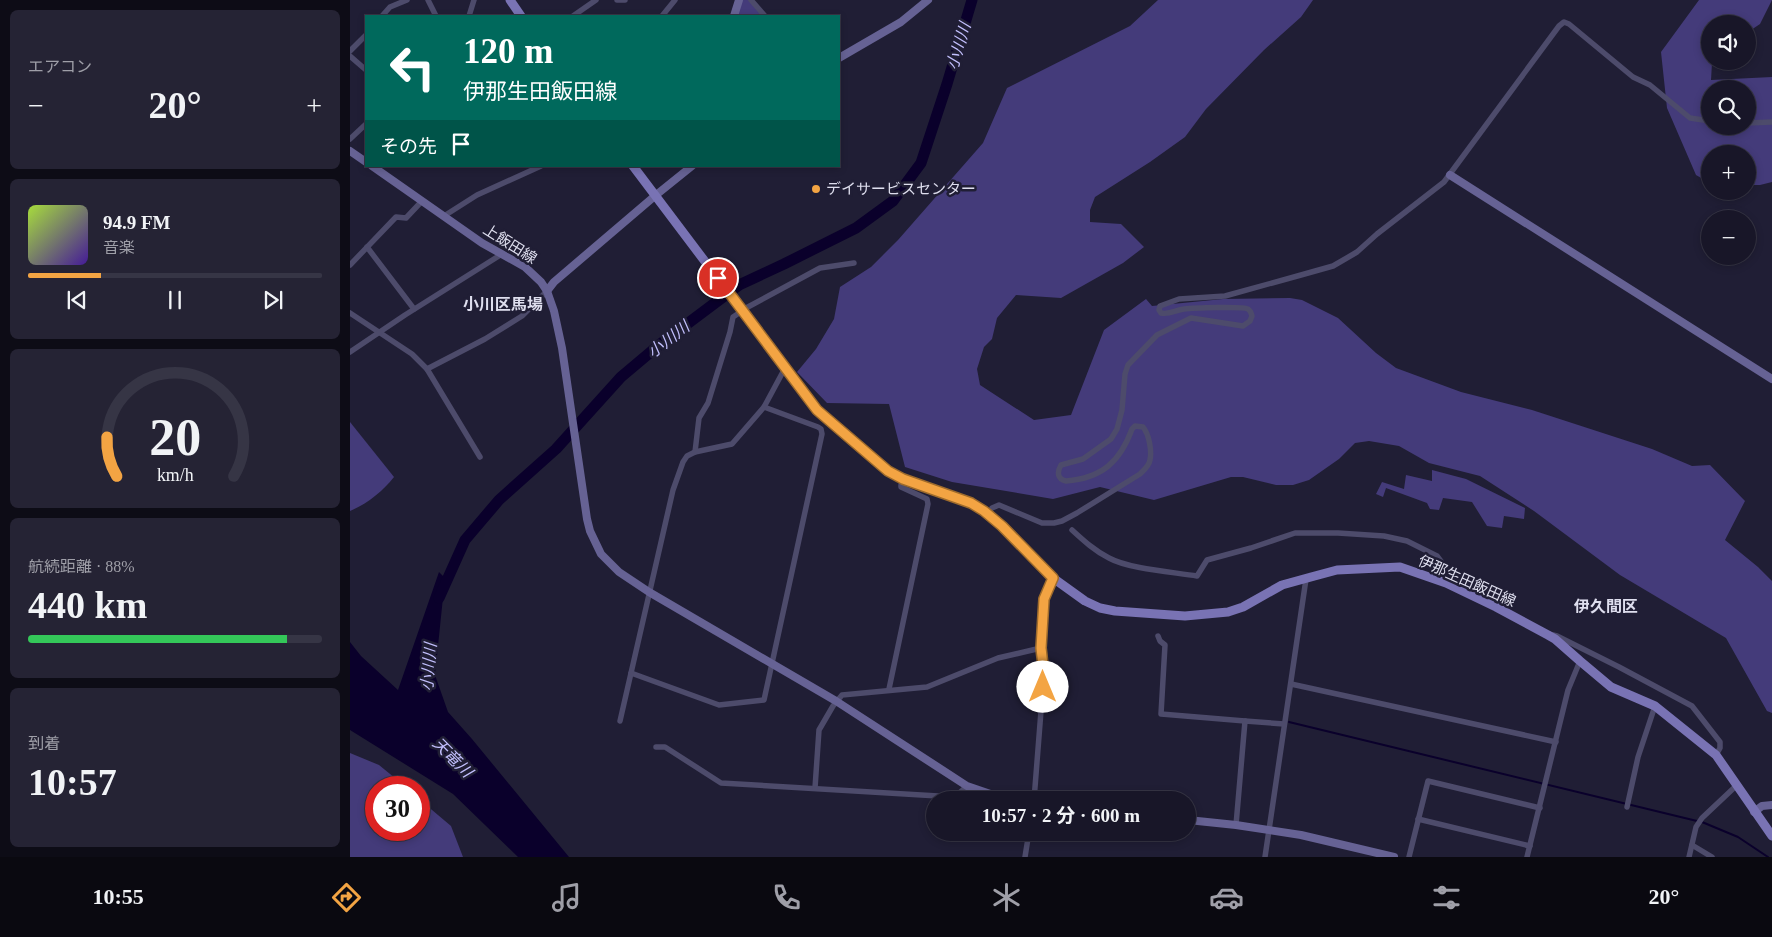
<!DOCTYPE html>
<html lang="ja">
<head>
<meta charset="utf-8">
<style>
	body { margin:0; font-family:"Times New Roman","Noto Sans JP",serif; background:#252334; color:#f1f3f6; height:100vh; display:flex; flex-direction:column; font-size:19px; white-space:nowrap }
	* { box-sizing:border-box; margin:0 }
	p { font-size:16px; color:#9f9fa8 }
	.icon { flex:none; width:28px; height:28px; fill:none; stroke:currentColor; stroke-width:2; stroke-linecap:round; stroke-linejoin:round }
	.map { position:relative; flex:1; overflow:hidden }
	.sheet { display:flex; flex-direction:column; gap:10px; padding:10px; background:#0d0c16; width:350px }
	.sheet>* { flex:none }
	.hud { position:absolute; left:15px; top:15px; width:475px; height:152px; border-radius:0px; box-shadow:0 2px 8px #0003,0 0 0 1px #363545; background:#00695c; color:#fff; overflow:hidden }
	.fabs { position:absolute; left:1351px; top:15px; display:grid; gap:10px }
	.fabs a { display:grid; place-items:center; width:55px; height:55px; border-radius:50%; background:#181628; box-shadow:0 2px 8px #0003,0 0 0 1px #363545; font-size:25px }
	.speed { position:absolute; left:15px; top:776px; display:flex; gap:10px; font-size:25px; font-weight:700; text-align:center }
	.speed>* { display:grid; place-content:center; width:65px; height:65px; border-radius:50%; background:#181628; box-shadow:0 2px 8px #0003,0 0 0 1px #363545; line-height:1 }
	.speed .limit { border:8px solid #d22; background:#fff; color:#111 }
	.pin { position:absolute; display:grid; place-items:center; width:42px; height:42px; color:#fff; margin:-21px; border:2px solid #fff; border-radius:50%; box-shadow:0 1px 5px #0007 }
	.me { position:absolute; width:55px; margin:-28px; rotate:0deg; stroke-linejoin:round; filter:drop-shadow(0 0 4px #0008) }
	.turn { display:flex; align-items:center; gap:18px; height:105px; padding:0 15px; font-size:22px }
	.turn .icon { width:65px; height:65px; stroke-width:2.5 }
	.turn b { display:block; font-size:35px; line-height:42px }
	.then { display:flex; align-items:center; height:48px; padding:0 15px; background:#0003; gap:10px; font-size:19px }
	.big { font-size:38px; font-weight:700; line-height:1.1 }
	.sheet .card { flex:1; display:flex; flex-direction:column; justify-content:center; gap:8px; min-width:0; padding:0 18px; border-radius:8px; background:#252334 }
	.sheet .dial { align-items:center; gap:0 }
	.dial svg { height:130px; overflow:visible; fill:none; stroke:#363545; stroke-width:7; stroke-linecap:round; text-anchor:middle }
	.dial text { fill:#f1f3f6; stroke:none }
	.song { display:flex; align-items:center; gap:15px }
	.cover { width:60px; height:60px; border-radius:8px; background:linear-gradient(135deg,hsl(80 70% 55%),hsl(260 70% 35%)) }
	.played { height:5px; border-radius:2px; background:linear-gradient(90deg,#f3a443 25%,#363545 25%) }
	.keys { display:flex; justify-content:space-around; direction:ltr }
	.heat { display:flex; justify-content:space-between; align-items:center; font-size:28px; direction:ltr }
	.charge { height:8px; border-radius:4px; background:linear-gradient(90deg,#34c759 88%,#363545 0) }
	.trip { position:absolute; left:576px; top:791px; width:270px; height:50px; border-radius:25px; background:#181628; box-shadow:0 2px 8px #0003,0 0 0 1px #363545; font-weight:700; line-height:50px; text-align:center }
	.menu { display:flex; height:80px; justify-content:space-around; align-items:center; background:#0a0910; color:#9f9fa8 }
	.menu .icon { width:35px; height:35px }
	.menu .selected { color:#f3a443 }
	.menu b { font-size:22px; color:#f1f3f6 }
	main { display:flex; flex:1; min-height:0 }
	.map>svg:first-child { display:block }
	.green { fill:#443b7a; fill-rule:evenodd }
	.water { fill:#0a002b }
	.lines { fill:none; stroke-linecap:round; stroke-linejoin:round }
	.stream { stroke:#0a002b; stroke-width:2 }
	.river { stroke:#0a002b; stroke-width:11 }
	.street { stroke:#4d4b6b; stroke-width:5.5 }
	.secondary { stroke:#666294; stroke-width:8 }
	.primary { stroke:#7973b4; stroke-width:9 }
	.route-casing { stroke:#9e6b2c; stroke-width:12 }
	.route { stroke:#f3a443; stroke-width:9 }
	.poi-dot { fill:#f3a443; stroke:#201e35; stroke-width:2 }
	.labels { text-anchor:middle; stroke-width:5; stroke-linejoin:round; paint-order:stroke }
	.poi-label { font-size:15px; fill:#dedeee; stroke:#201e35; text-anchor:start }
	.street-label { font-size:15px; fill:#dedeee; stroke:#201e35 }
	.water-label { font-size:16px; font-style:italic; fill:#c2bffd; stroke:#201e35 }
	.neighbourhood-label { font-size:16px; font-weight:bold; fill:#dedeee; stroke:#201e35 }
</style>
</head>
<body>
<main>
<section class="sheet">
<div class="card"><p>エアコン</p>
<div class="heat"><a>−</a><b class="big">20°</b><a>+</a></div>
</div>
<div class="card">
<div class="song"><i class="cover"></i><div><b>94.9 FM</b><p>音楽</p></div></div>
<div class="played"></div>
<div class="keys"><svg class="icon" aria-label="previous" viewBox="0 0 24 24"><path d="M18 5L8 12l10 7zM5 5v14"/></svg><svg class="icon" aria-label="pause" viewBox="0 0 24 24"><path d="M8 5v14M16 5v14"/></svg><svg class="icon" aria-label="next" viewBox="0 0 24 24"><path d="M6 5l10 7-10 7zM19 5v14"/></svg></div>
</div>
<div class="card dial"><svg viewBox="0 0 100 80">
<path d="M14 69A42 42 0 1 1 86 69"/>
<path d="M14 69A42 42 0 0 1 8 45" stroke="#f3a443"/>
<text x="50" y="56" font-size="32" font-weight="700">20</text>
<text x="50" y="72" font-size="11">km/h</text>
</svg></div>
<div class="card"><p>航続距離 · 88%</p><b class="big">440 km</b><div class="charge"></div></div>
<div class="card"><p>到着</p><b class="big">10:57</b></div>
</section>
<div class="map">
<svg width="1422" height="857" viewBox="0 0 1422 857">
	<rect width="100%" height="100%" fill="#201e35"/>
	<g class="green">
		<polygon points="390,0 400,0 414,16 384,16"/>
		<polygon points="808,0 963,0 951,17 914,50 856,109 835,137 800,162 745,197 740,210 740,222 771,224 794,247 773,263 711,298 666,295 647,318 642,339 634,347 627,369 630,385 684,420 721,415 754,330 796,299 802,306 873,299 940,298 952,300 988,318 1026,353 1046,368 1111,392 1182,410 1302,449 1342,466 1360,465 1395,501 1375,540 1408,567 1422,581 1422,713 1417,711 1376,638 1270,575 1184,511 1130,476 1079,463 1049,446 1019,441 1005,443 989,459 959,480 943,485 926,485 893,477 881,477 804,500 750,487 703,499 602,482 555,467 539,404 477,403 447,372 466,349 484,319 490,287 521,267 548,240 633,143 657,88 780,26"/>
		<path d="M1349,0H1422L1410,24L1398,32V24H1360V61H1364L1362,63L1361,80L1422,77V182L1410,185H1398V154H1360V183L1346,175L1317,108L1311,52ZM1360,89H1398V126H1360Z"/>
		<path d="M0,422L44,477C33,491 17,504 0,511Z"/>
		<polygon points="1082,470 1116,479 1175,508 1174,519 1154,516 1152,528 1137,526 1122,502 1093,498 1089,510 1080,509 1077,503 1036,488 1033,497 1026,494 1032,482 1054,489 1056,475 1082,481"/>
		<polygon points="0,753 29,765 56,787 26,788 26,830 69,830 69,799 101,826 113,857 0,857"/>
	</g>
	<polygon class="water" points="89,572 95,578 85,675 98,712 122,739 219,857 168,857 103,794 0,730 0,642 11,656 48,690"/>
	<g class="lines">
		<g class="stream">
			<polyline points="939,722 1347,821"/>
			<polyline points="1352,822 1388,837 1418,857"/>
		</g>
		<polyline class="river" points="89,598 115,540 149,500 206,449 271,377 309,345 389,285 434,264 506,228 543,201 571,163 597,84 622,0"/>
		<g class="street">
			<polyline points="78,0 86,16"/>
			<polyline points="267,0 275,0"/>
			<polyline points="401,0 415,16"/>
			<polyline points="32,16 40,7 57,0"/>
			<polyline points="119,16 124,0"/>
			<polyline points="223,16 246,0"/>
			<polyline points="312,16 325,0"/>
			<polyline points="0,51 16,35"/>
			<polyline points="0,56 16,70"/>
			<polyline points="1398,123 1422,122"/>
			<polyline points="0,139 16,124"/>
			<polyline points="94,216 127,195 191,166"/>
			<polyline points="17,247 64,309"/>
			<polyline points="0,265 46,217 56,218 72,201"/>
			<polyline points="396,308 470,268 504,263"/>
			<polyline points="0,313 62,354 77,369 130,457"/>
			<polyline points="0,352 55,315 152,254"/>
			<polyline points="77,369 135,339 172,316 197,291"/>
			<polyline points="345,452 349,418 358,403 380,332 383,317 392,311"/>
			<path d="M642,508L649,505L692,523H704L712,521L727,513L790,474C794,470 799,466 800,460C802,451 799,434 793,427L785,426L782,429C770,462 752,478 716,481C707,479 707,472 711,465L733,459L761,439L767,429L772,410L775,374L778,365L807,335L841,318L893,326L900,321L902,316C901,313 901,311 898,309C894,306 842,308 834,309C826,310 819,315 811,313L809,310L810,306L829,299L875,296L951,275L983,266L1007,252L1027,234L1094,182L1209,26L1214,22L1219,24L1283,77L1300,85L1340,118L1360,121"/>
			<path d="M722,530C734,541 745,551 759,558C779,569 823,572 847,576L857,560L901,548L945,533H988L1034,536L1057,541L1087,556L1093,564L1096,583"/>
			<polyline points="1203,635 1207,636 1269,667 1342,706 1370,742 1370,748 1366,755"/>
			<polyline points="808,636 810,641 815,645 811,714 895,721"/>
			<polyline points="281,673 369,705 414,700 472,434 471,429 468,427 414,407"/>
			<polyline points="941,684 1206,742"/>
			<polyline points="539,689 578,504 577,499 551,487 551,485 553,479"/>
			<polyline points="270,721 323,490 333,462 337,456 345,452 382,444 414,407 435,368"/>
			<polyline points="306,747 315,747 371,783 605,797 617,786"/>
			<polyline points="465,788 469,730 483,706 492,695 577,687 648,658 691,648"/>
			<polyline points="684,800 694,673 691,648 693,599 703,578"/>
			<polyline points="1277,807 1288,757 1305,706"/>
			<polyline points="1068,819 1180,846"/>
			<polyline points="886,825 895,721 934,724"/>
			<polyline points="1342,845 1362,857"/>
			<polyline points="675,857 679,832"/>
			<polyline points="915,857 956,579"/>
			<polyline points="1059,857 1078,781 1190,808"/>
			<polyline points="1177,857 1218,690 1230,661"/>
			<polyline points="1339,857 1346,827 1352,818 1387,785"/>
		</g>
		<g class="secondary">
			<polyline points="384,16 389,0"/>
			<polyline points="489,58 551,22 578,0"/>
			<polyline points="0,151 16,162"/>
			<polyline points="22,166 132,243 175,267 191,282 197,291 204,311 212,348 237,519 240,531 251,554 269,572 299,592 486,701 617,786 658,800"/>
			<polyline points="1100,175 1422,379"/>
			<polyline points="197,291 204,282 306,195 342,166"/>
			<polyline points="1404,812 1412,806 1422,805"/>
			<polyline points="838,820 886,825 951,835 1044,857"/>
		</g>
		<g class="primary">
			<polyline points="160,0 171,16"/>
			<polyline points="283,166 467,410 539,471 553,479 621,503 634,511 652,526 703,578 735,601 750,608 765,611 835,616 878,612 893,607 932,585 961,577 987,570 1050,567 1096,583 1146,607 1198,635 1205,639 1230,661 1261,687 1305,706 1366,755 1422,836"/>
		</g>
	</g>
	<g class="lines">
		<g class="route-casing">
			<polyline id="route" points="368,278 467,410 538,471 553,479 621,503 634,511 652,526 703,578 694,599 691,648 694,674 693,687"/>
		</g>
		<use href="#route" class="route"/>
	</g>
	<circle class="poi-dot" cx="466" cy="189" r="5"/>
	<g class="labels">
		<g class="poi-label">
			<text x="476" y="194">デイサービスセンター</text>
		</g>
		<g class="street-label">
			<text transform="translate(160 244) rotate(32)" y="5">上飯田線</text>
			<text transform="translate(1117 581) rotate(24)" y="5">伊那生田飯田線</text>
		</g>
		<g class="water-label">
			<text transform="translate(608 46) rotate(-73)" y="6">小川川</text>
			<text transform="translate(318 339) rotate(-38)" y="6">小川川</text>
			<text transform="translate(78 667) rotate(-85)" y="6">小川川</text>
			<text transform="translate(103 757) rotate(45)" y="6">天竜川</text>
		</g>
		<g class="neighbourhood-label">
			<text x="153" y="310">小川区馬場</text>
			<text x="1256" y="612">伊久間区</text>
		</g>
	</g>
</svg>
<div class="fabs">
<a><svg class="icon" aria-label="sound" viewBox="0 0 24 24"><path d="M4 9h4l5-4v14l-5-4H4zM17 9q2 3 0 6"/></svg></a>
<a><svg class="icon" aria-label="search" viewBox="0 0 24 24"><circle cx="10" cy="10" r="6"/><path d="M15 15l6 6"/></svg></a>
<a>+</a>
<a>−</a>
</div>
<div class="speed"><div class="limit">30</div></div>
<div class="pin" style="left:368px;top:278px;background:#d93025"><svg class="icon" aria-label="arrive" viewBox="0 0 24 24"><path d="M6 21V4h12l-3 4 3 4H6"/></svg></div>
<svg class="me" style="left:693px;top:687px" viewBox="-20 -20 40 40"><circle r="19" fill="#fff"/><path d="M0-13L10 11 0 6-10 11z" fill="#f3a443"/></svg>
<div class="trip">10:57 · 2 分 · 600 m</div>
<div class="hud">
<div class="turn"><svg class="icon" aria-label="left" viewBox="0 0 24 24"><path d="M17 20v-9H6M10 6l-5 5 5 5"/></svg><div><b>120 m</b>伊那生田飯田線</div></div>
<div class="then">その先<svg class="icon" aria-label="arrive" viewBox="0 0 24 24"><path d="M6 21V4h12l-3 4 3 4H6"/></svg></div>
</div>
</div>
</main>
<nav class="menu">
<b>10:55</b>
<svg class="icon selected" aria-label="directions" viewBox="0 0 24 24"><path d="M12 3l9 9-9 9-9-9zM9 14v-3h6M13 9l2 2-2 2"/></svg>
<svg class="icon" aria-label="music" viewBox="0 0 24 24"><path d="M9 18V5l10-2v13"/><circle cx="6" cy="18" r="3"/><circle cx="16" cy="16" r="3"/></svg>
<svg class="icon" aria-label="phone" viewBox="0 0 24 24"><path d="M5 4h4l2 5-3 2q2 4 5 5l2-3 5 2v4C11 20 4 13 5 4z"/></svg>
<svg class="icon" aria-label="climate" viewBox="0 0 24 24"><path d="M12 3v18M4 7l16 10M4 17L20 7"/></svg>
<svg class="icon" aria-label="car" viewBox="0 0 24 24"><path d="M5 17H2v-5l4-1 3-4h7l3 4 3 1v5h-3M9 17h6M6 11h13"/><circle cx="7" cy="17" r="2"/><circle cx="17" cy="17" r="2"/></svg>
<svg class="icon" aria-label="filters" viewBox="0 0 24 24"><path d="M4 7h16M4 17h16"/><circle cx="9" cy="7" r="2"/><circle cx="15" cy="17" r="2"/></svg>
<b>20°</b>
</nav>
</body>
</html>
